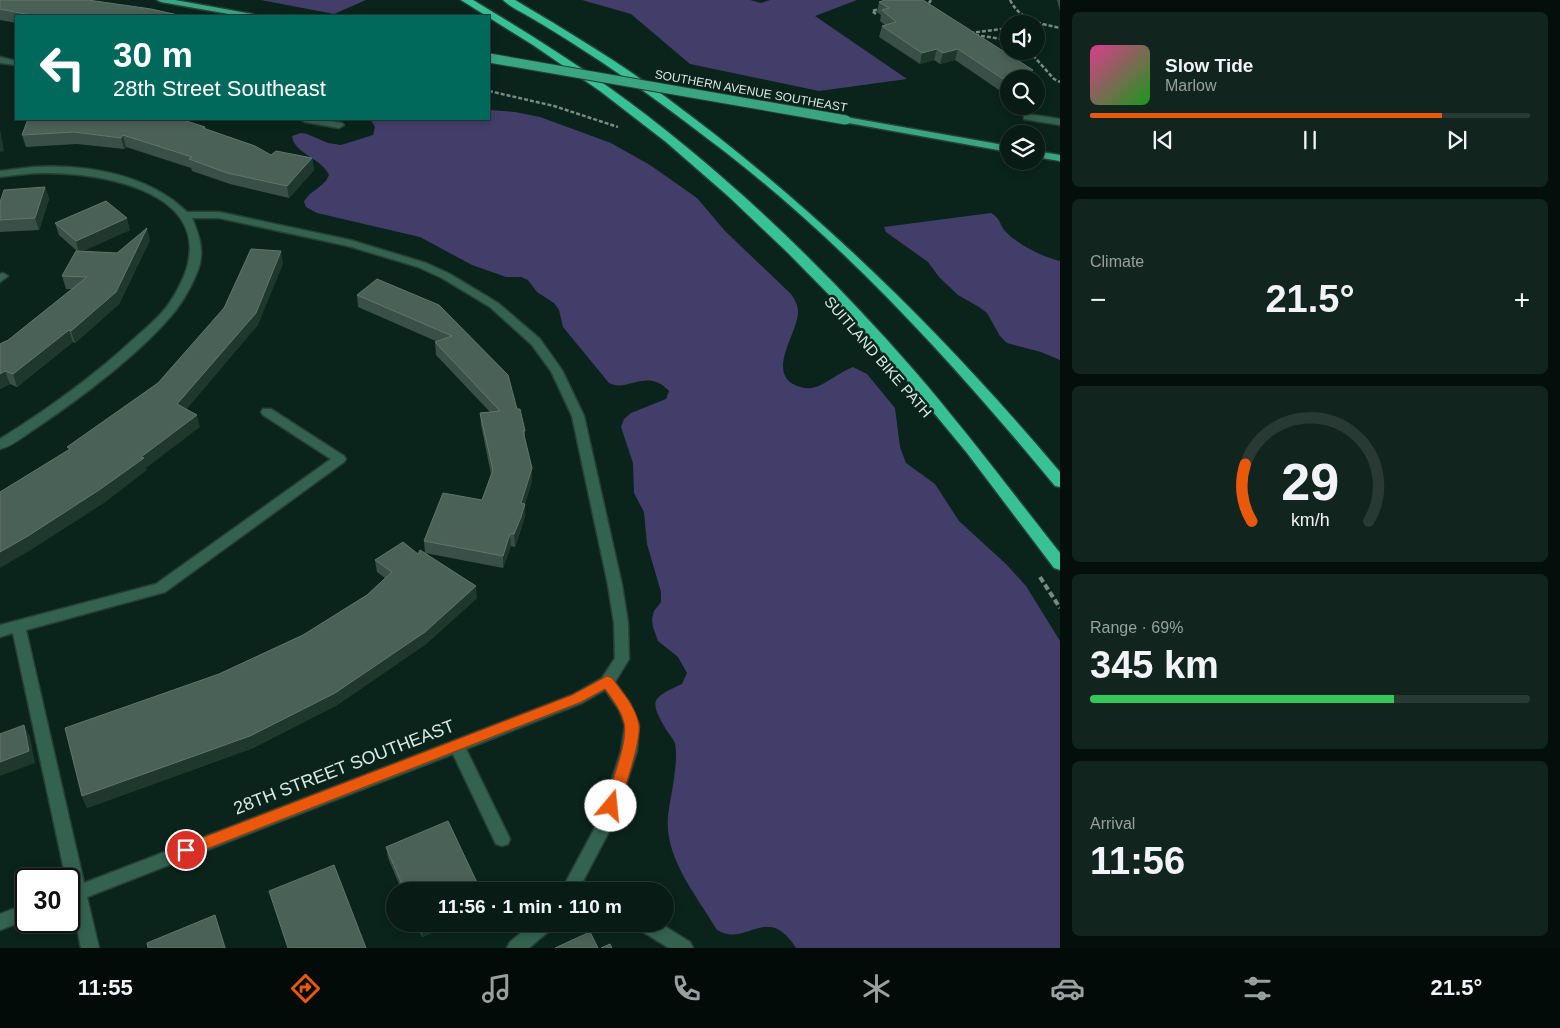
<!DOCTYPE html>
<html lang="en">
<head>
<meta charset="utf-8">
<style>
	body { margin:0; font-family:Arial,sans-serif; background:#11241d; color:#f1f3f6; height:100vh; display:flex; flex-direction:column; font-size:19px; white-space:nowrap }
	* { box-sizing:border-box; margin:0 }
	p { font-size:16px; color:#98a1a0 }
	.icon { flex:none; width:28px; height:28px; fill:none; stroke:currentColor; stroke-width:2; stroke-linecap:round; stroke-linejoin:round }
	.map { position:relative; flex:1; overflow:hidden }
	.details { display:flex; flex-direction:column; gap:12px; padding:12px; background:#040f0b; width:500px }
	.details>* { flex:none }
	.guide { position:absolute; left:15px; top:15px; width:475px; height:105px; border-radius:0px; box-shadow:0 2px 8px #0003,0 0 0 1px #293934; background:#00695c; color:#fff; overflow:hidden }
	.tools { position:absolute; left:1000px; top:15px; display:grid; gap:10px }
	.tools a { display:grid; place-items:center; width:45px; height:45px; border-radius:50%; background:#081b14; box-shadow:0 2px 8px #0003,0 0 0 1px #293934; font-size:25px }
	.speed { position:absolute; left:15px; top:868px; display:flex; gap:10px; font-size:25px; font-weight:700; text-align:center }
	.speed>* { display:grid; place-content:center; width:65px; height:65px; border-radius:50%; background:#081b14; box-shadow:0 2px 8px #0003,0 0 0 1px #293934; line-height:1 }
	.speed .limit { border:2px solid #111; border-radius:8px; background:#fff; color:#111 }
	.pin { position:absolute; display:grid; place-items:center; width:42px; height:42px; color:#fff; margin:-21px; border:2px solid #fff; border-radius:50%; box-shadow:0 1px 5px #0007 }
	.me { position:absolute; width:55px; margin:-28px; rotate:17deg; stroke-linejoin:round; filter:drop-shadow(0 0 4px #0008) }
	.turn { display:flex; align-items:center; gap:18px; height:105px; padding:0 15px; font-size:22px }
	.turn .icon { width:65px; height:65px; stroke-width:2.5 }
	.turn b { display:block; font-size:35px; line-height:42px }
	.big { font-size:38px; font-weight:600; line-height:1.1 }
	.details .tile { flex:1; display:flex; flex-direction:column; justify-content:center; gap:8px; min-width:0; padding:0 18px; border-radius:8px; background:#11241d }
	.details .dial { align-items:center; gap:0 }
	.dial svg { height:130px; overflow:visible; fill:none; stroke:#293934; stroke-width:7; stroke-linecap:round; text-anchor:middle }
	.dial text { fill:#f1f3f6; stroke:none }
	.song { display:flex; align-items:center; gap:15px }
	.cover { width:60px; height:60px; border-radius:8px; background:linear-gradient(135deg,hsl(330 70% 55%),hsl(120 70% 35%)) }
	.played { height:5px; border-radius:2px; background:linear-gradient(90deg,#ea580c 80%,#293934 80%) }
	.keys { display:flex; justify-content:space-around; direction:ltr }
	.heat { display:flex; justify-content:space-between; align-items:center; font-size:28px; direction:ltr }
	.charge { height:8px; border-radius:4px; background:linear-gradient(90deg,#34c759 69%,#293934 0) }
	.trip { position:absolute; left:386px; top:882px; width:288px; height:50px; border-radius:25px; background:#081b14; box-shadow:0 2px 8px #0003,0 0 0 1px #293934; font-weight:600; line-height:50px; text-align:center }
	.tab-bar { display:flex; height:80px; justify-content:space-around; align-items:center; background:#030b08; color:#98a1a0 }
	.tab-bar .icon { width:35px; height:35px }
	.tab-bar .selected { color:#ea580c }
	.tab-bar b { font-size:22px; color:#f1f3f6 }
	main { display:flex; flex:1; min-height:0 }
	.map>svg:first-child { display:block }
	.forest { fill:#433d6a }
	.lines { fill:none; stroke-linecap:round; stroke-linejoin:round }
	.minor-casing { stroke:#274037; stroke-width:3 }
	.major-casing { stroke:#274037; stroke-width:3 }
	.highway-casing { stroke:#274037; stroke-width:3 }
	.path-far1 { stroke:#778b83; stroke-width:2.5; stroke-dasharray:4 2; stroke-linecap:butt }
	.path { stroke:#778b83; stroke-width:4; stroke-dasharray:6 3; stroke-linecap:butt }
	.minor { fill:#336250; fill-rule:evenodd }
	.major { fill:#39a681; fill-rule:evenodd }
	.highway { fill:#37c195; fill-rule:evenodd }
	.major-bridge-casing { stroke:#274037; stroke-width:11; stroke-linecap:butt }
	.major-bridge { stroke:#39a681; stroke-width:9 }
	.wall { fill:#385047 }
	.shaded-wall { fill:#1e382e }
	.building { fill:#4a6157; stroke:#60766d }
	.route { fill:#ea580c; stroke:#983908 }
	.labels { text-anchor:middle; stroke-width:5; stroke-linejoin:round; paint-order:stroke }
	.far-street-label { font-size:12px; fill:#dae9e2; stroke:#0a241b }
	.street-label { font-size:15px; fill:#dae9e2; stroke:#0a241b }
	.near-street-label { font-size:18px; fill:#dae9e2; stroke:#0a241b }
</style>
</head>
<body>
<main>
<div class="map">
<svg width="1060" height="948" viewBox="0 0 1060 948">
	<rect width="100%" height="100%" fill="#0a241b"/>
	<g class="forest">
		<polygon points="261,0 366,0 334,14"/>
		<polygon points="582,0 750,0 761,3 770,0 857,0 815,16 907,79 819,91 690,64 631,14"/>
		<path d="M489,110L515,112L540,117L611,143L650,165L697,198L725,231L791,294C795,300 798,305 798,312C798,332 768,370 793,384C798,387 806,389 812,388C826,385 839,372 853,367L867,374L895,408L900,447L906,463L935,484L959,521L1006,564L1026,586L1060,641V948H796C767,902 747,948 717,930C697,896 664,858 668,816C670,798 679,762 675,744C674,740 670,735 667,731C650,701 649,699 682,684L687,673L678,657L658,641L653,627L652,619L654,611L661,602V592L647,544L644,512L634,493L633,463L621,427L624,419L631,413L666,399L669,391C647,367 627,393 609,383L563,327L559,310L554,303L537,292L528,280L521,277H506L472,265L420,237L317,213L306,207L304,202C310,190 324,188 329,175C322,158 294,154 292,136L301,133L307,134L328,143L341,145L373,135L375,127L370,119H489Z"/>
		<path d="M991,213C1002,219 999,226 1007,233C1020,246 1043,257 1060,261V360L1041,352L1007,343L1000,336L987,313L979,307L958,295L939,277L928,262L886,232L884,227Z"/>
	</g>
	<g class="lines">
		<g class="minor-casing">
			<g id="minor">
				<polygon points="0,57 16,61 16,65 0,63"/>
				<polygon points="1027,114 1060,119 1060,125 1024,119 1024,115"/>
				<polygon points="300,119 319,119 342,123 344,125 339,128 305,122"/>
				<path d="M33,167C86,164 148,174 187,212H219L350,240L426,263L450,274L498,303L540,339L562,370L584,416L622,585L628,623L629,659L615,682L630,703L639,725L637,751L613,824L583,881L593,886L595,891H561L598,822L621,751L625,725L619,710L605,690L582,703L466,749L510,839L508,844L502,846L496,844L453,754L87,897L99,948H81L72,903L69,904V879H66L13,633L0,637V625L156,584L331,459L263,415L261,412L263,409H271L344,456L346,459L344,462L165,592L26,630L84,883L572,695L602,678L615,658L614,623L608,585L572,416L551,371L532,345L490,307L442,278L418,267L348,246L219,218H192C199,235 205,251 198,270C193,283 185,298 176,310C142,352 81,398 36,428C25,435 13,446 0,449V439C48,409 94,376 136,337C148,326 162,315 170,302C236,203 123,173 45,173C30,173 15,175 0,177V171Z"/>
				<polygon points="3,273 8,276 0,282 0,274"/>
				<polygon points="26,904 26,920 0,930 0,914"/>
				<polygon points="532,924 552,924 550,930 529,948 507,948 510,942"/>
				<polygon points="638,924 661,924 690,942 693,948 669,948 640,930"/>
			</g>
		</g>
		<g class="major-casing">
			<g id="major">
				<polygon points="157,0 175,0 252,14 256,16 240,16 161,2"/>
				<polygon points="846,117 1009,146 1009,152 843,122 841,120"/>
				<polygon points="1036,151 1060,155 1060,161 1036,157"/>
			</g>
		</g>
		<g class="highway-casing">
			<g id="highway">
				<path d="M461,0H473C518,27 563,55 607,86C719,166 821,264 912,368C964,428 1011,491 1060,553V570L1054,568L967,453L901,373L846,312L788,253L728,196L666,142L600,91L533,45Z"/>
				<path d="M503,0H515C567,31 619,62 667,98C816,208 941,331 1060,472V487L1055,486C955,365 848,247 724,151C678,116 632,81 583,50C565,38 547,27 528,16C520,11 510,7 503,0Z"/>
			</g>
		</g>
		<g class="path-far1">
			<path d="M1010,0C1021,21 1039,23 1060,28"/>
			<polyline points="929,3 931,0"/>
			<polyline points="876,14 872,11 880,9"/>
			<polyline points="1036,26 1043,25"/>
			<polyline points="970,33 1009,28"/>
			<polyline points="975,35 1009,40"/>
			<polyline points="1029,51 1054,79 1060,82"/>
			<polyline points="489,91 554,106 618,127"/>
		</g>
		<polyline class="path" points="1040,577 1060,608"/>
		<use href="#minor" class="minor"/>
		<use href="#major" class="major"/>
		<use href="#highway" class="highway"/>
		<g class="major-bridge-casing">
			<polyline id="major-bridge" points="489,58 846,120"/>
		</g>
		<use href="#major-bridge" class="major-bridge"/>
	</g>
	<g class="wall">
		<polygon points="0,0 183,16 16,16 16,23 0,20"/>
		<polygon points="1057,0 1060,0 1060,11"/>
		<polygon points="879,2 1033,70 1030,79 1009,79 999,90 955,60 940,64 934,60 920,64 879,37 882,26 885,25 880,21 881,15 877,12"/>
		<polygon points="28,119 205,127 206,129 271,155 312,158 314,170 289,198 230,184 192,171 191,168 126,147 124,149 77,144 26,147 22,135"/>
		<polygon points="45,187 49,199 39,230 0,232 0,202"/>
		<polygon points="55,223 130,230 82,251 117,253 150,240 119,304 75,343 73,342 17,387 10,384 0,389 0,344 7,341 72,289 66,289 62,276 77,251 59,235"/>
		<polygon points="357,295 439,305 517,409 525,431 525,442 532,481 525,504 525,516 521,529 515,547 511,546 503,568 425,553 424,541 482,500 491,474 481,425 480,413 490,412 436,355 435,342 438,342 358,307"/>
		<polygon points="375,560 477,598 426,644 337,705 253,748 87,808 82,796 219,674 303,635 367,595 385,578 377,572"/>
		<polygon points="386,847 481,891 402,891 388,858"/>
		<polygon points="416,924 453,924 422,937"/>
	</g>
	<g class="shaded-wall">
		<polygon points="937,49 934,60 920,64 922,53"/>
		<polygon points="958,49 955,60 940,64 943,53"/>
		<polygon points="1033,70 1030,79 1009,79 1009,87 999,90 1003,79"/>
		<polygon points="0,129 4,151 0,152"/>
		<polygon points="123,135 126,147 124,149 121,138"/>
		<polygon points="312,158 314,170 289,198 287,186"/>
		<polygon points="45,187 49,199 39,230 35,218"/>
		<polygon points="127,218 130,230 79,253 76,241"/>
		<polygon points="147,228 150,240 119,304 75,343 71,331"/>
		<polygon points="281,251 283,264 258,325 181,416 177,404"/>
		<polygon points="69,330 73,342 17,387 13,374"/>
		<polygon points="5,371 10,384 0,389 0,374"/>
		<polygon points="197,415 200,427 146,468 147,470 104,503 34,548 0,568 0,552 141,457"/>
		<polygon points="532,468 532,481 521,515 521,503"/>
		<polygon points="525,504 525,516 515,547 514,534"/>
		<polygon points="510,534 511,546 503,568 503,556"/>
		<polygon points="476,586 477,598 426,644 337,705 253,748 87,808 82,796"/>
		<polygon points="24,725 30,737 35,763 0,776 0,762"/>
		<polygon points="215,915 219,926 226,948 225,948"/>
		<polygon points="426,924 453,924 422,937 421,926"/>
	</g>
	<g class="building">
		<polygon points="0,0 88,0 151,9 183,16 36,16 0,9"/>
		<polygon points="885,0 923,0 1033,70 1003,79 958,49 943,53 937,49 922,53 882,26 896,22 882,10 889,8 879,2"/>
		<polygon points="28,119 180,119 205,127 203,128 255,146 271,155 276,151 312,158 287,186 227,173 189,159 192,157 123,135 121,138 74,132 22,135"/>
		<polygon points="45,187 35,218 0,220 0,202 4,190"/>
		<polygon points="106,201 127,218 76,241 55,223"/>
		<polygon points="147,228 116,292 71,331 69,330 13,374 5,371 0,374 0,344 6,341 7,341 87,277 62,276 76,251 117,253"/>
		<polygon points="251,249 281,251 256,313 177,404 197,415 141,457 144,458 99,490 28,536 0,552 0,492 70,449 67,447 158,383 224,308"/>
		<polygon points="377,279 439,305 508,375 517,409 520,409 525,431 523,431 532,468 521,503 525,504 521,517 514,534 510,534 503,556 424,541 443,493 482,500 493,470 480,413 500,411 435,342 452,336 357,295"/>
		<polygon points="403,542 418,554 420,550 476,586 425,632 335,693 250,736 82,796 65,728 219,674 303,635 367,595 392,572 375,560"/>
		<polygon points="24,725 29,751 0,762 0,734"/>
		<polygon points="448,821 481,891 405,891 386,847"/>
		<polygon points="334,865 366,948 288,948 269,891"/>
		<polygon points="215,915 225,948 148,948 147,943"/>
		<polygon points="420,924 426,924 421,926"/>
		<polygon points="590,932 598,948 555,948"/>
		<polygon points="610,944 612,948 601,948"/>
	</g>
	<path class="route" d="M607,676L612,678C622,692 636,707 639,725C641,741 624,794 616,810L611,812L606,810L604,806C610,787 629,740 624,723C621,710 613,700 605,689L581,702L186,857L181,855L178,850L181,846L572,695Z"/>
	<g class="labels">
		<g class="far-street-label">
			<text transform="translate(751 91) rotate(10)" y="4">SOUTHERN AVENUE SOUTHEAST</text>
		</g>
		<g class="street-label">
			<text transform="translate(878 357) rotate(49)" y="5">SUITLAND BIKE PATH</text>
		</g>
		<g class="near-street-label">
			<text transform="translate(344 767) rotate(-21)" y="6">28TH STREET SOUTHEAST</text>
		</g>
	</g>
</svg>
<div class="tools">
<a><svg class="icon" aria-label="sound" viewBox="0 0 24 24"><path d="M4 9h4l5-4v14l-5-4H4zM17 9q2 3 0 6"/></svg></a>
<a><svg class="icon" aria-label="search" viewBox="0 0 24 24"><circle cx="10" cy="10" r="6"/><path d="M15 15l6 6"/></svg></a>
<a><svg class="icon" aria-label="layers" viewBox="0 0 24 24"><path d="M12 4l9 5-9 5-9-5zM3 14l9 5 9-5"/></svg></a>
</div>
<div class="speed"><div class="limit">30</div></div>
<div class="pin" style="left:186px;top:850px;background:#d93025"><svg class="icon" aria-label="arrive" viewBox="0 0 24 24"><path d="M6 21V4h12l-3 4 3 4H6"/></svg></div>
<svg class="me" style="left:611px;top:806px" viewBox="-20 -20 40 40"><circle r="19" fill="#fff"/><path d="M0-13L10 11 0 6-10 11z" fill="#ea580c"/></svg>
<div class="trip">11:56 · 1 min · 110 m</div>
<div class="guide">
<div class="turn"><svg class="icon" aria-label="left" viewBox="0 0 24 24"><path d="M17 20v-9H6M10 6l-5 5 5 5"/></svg><div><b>30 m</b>28th Street Southeast</div></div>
</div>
</div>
<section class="details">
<div class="tile">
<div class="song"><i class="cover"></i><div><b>Slow Tide</b><p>Marlow</p></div></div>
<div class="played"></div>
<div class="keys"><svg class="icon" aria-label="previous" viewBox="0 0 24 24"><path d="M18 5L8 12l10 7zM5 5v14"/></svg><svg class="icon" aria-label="pause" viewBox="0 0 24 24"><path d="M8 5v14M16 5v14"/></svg><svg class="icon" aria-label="next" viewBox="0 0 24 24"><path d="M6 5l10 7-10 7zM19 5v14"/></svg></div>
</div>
<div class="tile"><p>Climate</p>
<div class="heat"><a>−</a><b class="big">21.5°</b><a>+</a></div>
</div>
<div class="tile dial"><svg viewBox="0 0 100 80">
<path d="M14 69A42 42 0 1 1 86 69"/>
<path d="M14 69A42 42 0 0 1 10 34" stroke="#ea580c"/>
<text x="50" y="56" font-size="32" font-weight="700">29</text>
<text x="50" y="72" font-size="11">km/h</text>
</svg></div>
<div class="tile"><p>Range · 69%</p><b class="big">345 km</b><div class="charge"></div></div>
<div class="tile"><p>Arrival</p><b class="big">11:56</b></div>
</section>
</main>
<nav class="tab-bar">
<b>11:55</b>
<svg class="icon selected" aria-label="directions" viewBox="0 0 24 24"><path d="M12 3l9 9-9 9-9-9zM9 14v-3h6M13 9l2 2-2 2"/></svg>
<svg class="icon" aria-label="music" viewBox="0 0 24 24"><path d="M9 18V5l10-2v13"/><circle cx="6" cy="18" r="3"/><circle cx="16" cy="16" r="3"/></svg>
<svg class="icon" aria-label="phone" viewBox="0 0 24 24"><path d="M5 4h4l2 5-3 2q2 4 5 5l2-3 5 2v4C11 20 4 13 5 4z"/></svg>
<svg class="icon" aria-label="climate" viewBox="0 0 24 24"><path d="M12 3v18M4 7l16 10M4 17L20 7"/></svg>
<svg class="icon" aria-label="car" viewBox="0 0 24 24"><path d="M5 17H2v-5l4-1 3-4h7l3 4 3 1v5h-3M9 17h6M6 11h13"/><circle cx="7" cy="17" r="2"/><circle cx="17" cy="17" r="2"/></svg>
<svg class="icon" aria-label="filters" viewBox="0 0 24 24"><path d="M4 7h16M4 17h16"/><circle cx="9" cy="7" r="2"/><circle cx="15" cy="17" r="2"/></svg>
<b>21.5°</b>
</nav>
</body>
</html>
